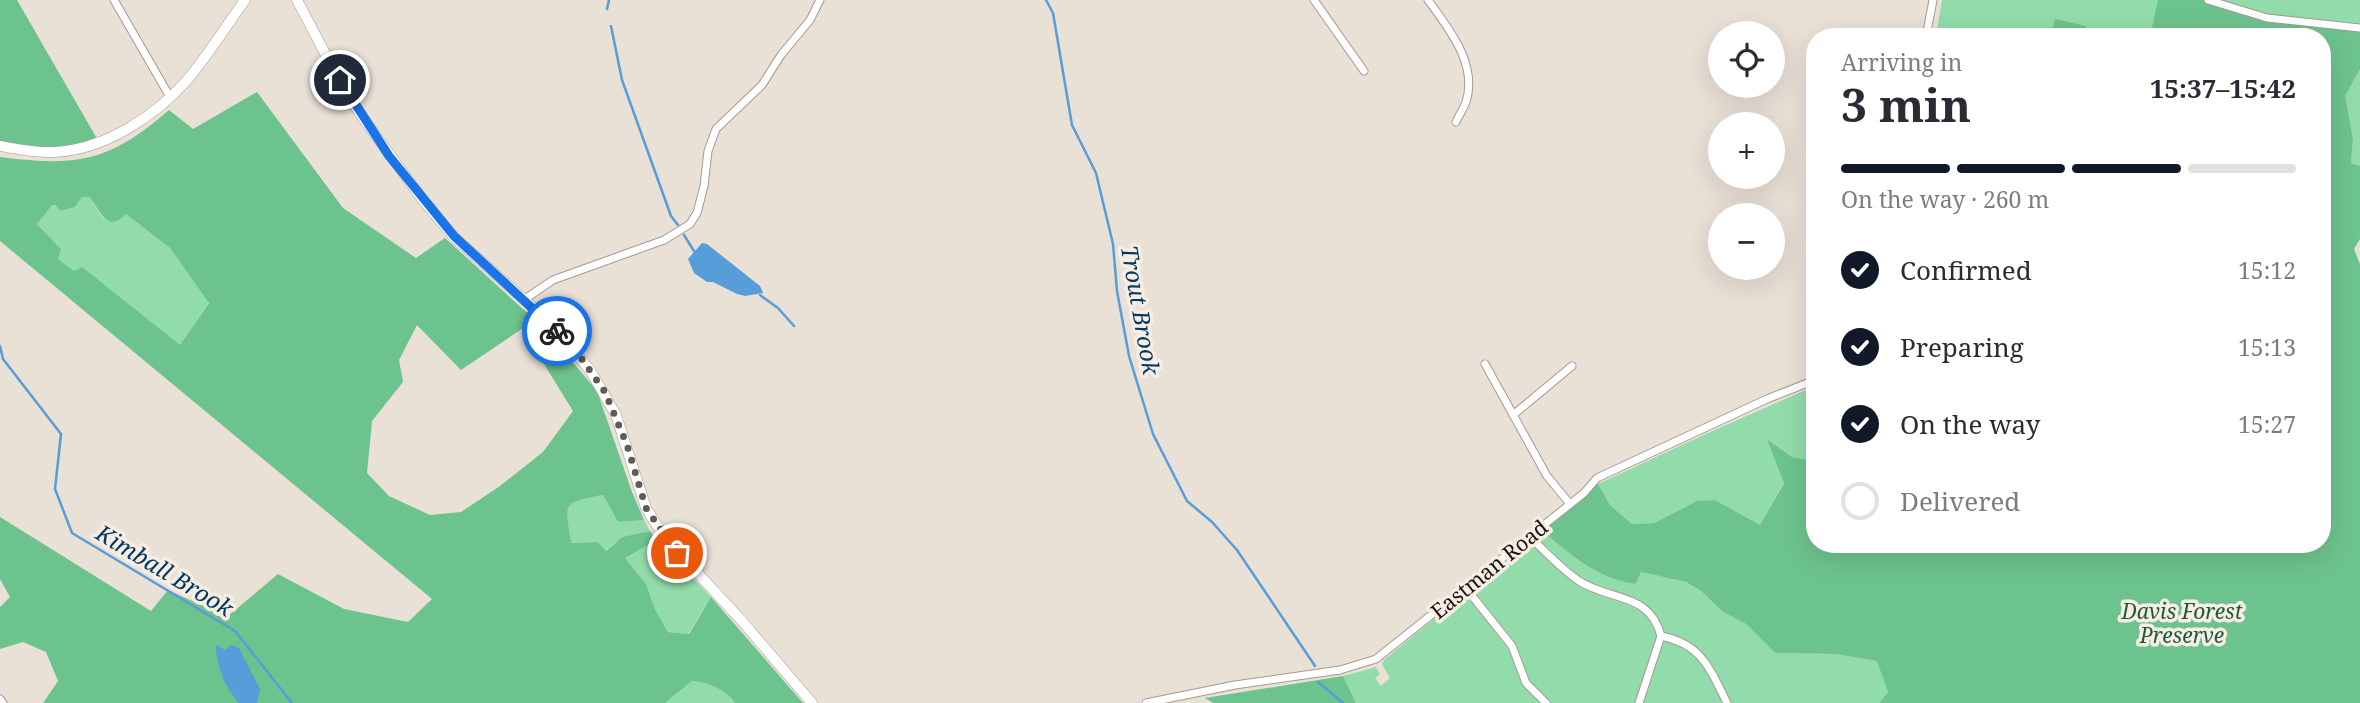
<!DOCTYPE html>
<meta charset="utf-8">
<style>
:root{--surface:#fff;--page:#f2f2f3;--text:#2b2b33;--muted:#7c7c81;--line:#e1e1e2;--accent:#111827}
body{margin:0;font-family:"Noto Serif",serif;background:var(--page);color:var(--text);height:100vh;display:flex;flex-direction:column;font-size:26px;white-space:nowrap}
*{box-sizing:border-box;margin:0}
p{font-size:23px;color:var(--muted)}
.icon{flex:none;width:38px;height:38px;fill:none;stroke:currentColor;stroke-width:2;stroke-linecap:round;stroke-linejoin:round}
.map{position:relative;flex:1;overflow:hidden}
.details{position:absolute;left:1806px;top:28px;width:525px;height:525px;display:flex;flex-direction:column;background:var(--surface);border-radius:28px;box-shadow:0 7px 28px #0002}
.details>*{flex:none}
.controls{position:absolute;left:1708px;top:21px;display:grid;gap:14px}
.controls a{display:grid;place-items:center;width:77px;height:77px;border-radius:50%;background:var(--surface);box-shadow:0 7px 28px #0002;font-size:35px}
.pin{position:absolute;display:grid;place-items:center;width:60px;height:60px;color:#fff;margin:-30px;border:4px solid #fff;border-radius:50%;box-shadow:0 2px 7px #0007}
.courier{position:absolute;display:grid;place-items:center;width:70px;height:70px;margin:-35px;border:5px solid #1a73e8;border-radius:50%;background:#fff;color:#222;box-shadow:0 2px 9px #0007}
.headline em{font-style:normal;font-weight:700}
.headline div{display:flex;flex-direction:column-reverse}
.headline{display:flex;align-items:center;justify-content:space-between;height:119px;padding:0 35px}
h1{font-size:46px;font-weight:700;line-height:52px}
.bar{display:grid;grid-template-columns:repeat(4,1fr);gap:10px 7px;align-content:center;height:84px;padding:0 35px}
.bar i{height:9px;border-radius:5px;background:var(--line)}
.bar .current{background:var(--accent)}
.bar p{grid-column:span 4}
ol{padding:0 35px;list-style:none}
li{display:flex;align-items:center;gap:21px;height:77px}
li p{margin-inline-start:auto}
li .icon{padding:7px;border-radius:50%;background:var(--accent);color:#fff;stroke-width:4}
li:last-child{color:var(--muted)}
li i{width:38px;height:38px;border:4px solid var(--line);border-radius:50%}
.map>svg:first-child{display:block}
.green{fill:#92dcab}
.forest{fill:#6dc38d;fill-rule:evenodd}
.water{fill:#569dda}
.lines{fill:none;stroke-linecap:round;stroke-linejoin:round}
.stream{stroke:#569dda;stroke-width:2.5}
.street-casing{stroke:#a39a91;stroke-width:9}
.secondary-casing{stroke:#a39a91;stroke-width:11}
.street{stroke:#fff;stroke-width:7}
.secondary{stroke:#fff;stroke-width:10}
.done{stroke:#605b56;stroke-width:7;stroke-dasharray:0 12.6}
.route{stroke:#1a73e8;stroke-width:9}
.labels{text-anchor:middle;dominant-baseline:central;stroke-width:7;stroke-linejoin:round;paint-order:stroke}
.street-label{font-size:21px;fill:#171411;stroke:#f7ede3}
.park-label{font-size:21px;font-style:italic;fill:#1c5b38;stroke:#f7ede3}
.water-label{font-size:23px;font-style:italic;fill:#013a62;stroke:#f7ede3}
</style>
<div class="map">
<svg width="2360" height="703" viewBox="0 0 2360 703">
<rect width="100%" height="100%" fill="#e9e0d6"/>
<g class="green">
<path d="M1942,0H2360V28L2322,37H2083L2085,26L2055,20L2051,35L2020,30L2017,37H1936Z"/>
<path d="M2360,69V166L2351,163L2353,139L2344,96Z"/>
<path d="M82,197H89L103,218L109,221L126,214L170,248L209,302L180,346L57,259L61,249L37,224L51,205H55L61,211L75,207Z"/>
<path d="M1815,386V461L1792,457L1769,440L1784,482L1760,526L1715,500L1697,501L1654,523L1632,524L1610,505L1598,484L1708,433Z"/>
<path d="M603,495L618,522L644,520L650,531L622,537L605,551L598,542L570,543C565,502 561,503 603,495Z"/>
<path d="M1542,530C1573,556 1595,578 1636,584L1641,572L1686,582L1701,591L1723,612L1746,624L1775,653L1835,654L1878,661L1888,692L1879,703H1356L1343,676L1376,667L1380,674L1375,678L1381,686L1390,678L1382,664L1384,660Z"/>
<path d="M657,540L711,597L688,634L668,632L655,609L646,584L625,558Z"/>
<path d="M692,681C707,682 727,690 735,703H665Z"/>
</g>
<g class="forest">
<path d="M0,0H17L96,137C69,156 30,147 0,142Z"/>
<path d="M2158,0H2208L2247,13L2360,28V69L2345,96L2353,139L2351,163L2360,166V239L2354,249L2360,264V703H1879L1888,692L1877,661L1835,654L1775,653L1746,624L1723,612L1701,591L1686,582L1641,572L1636,584C1594,578 1572,555 1540,529L1598,484L1610,505L1632,524L1654,523L1697,501L1715,500L1760,525L1784,483L1767,439L1792,457L1815,461V544H2322V37H2150Z"/>
<path d="M2055,19L2086,26L2083,37H2017L2019,29L2051,35Z"/>
<path d="M257,92L343,208L416,258L445,238L535,320L461,370L417,325L399,360L403,382L372,421L367,473L389,496L430,515L461,512L500,486L543,452L573,411L536,351L555,341L597,391L632,492L644,520L618,522L603,495C561,503 565,502 571,543L598,542L606,551L622,537L650,531L657,540L625,558L646,584L655,609L668,632L689,634L711,597L803,703H735C727,690 707,682 692,681L665,703H43L58,681L46,652L23,642L0,649V607L10,597L0,579V517L151,611L168,590L227,617L278,574L344,609L408,622L432,599L0,241V157C78,167 109,162 169,110L193,129ZM82,197H89C101,210 106,234 126,214L170,248L209,303L180,345L82,267L74,271L58,259L61,249L37,224L52,205H55L61,211L75,207Z"/>
<path d="M1343,676L1356,703H1213L1205,698Z"/>
</g>
<g class="water">
<path d="M702,243L707,244L760,286L763,293L745,296L737,294L713,282H707L694,273L688,259Z"/>
<path d="M216,645L225,650L231,645L239,648L260,689L257,703H239C225,687 216,666 216,645Z"/>
</g>
<g class="lines">
<g class="stream">
<path d="M1046,0L1053,13L1072,125L1096,173L1113,244L1117,291L1129,356L1153,434L1187,501L1212,522L1237,550L1315,666"/>
<path d="M607,9L609,0"/>
<path d="M611,26L622,80L671,216L678,225"/>
<path d="M684,235L694,251"/>
<path d="M760,295L778,308L794,326"/>
<path d="M0,346L3,359L61,434L55,489L72,533L235,631L292,703"/>
<path d="M1318,682L1343,703"/>
</g>
<g class="street-casing">
<g id="street">
<path d="M114,0L170,97"/>
<path d="M1314,0L1364,71"/>
<path d="M1428,0C1449,29 1478,64 1466,102C1464,108 1459,115 1456,122"/>
<path d="M2208,0L2267,18L2360,28"/>
<path d="M1926,37L1933,0"/>
<path d="M525,299L553,280L664,240L690,224L697,213L704,186L708,151L716,129L762,85L781,55L810,20L820,0"/>
<path d="M1485,364L1547,476L1570,504"/>
<path d="M1513,415L1572,366"/>
<path d="M1530,537C1546,552 1561,569 1579,581C1610,601 1650,592 1661,636L1639,703"/>
<path d="M1465,587L1512,646L1526,683L1546,703"/>
<path d="M1661,636C1702,644 1710,669 1727,703"/>
<path d="M0,699L3,703"/>
<path d="M1146,703L1235,685L1340,670L1376,659L1584,493L1597,478L1767,399L1815,380"/>
</g>
</g>
<g class="secondary-casing">
<g id="secondary">
<path d="M297,0L339,80L363,118L423,200L454,237L547,320L590,370L616,415L646,508L665,538L742,621L812,703"/>
<path d="M0,146C18,149 36,153 54,152C104,150 156,116 188,79C209,54 226,26 245,0"/>
</g>
</g>
<use href="#street" class="street"/>
<use href="#secondary" class="secondary"/>
</g>
<g class="lines">
<path class="done" d="M557,331L579,355L605,392L627,445L646,508L677,553"/>
<path class="route" d="M340,80L389,156L454,236L557,331"/>
</g>
<g class="labels">
<g class="street-label">
<text transform="translate(1489 569) rotate(-39)">Eastman Road</text>
</g>
<g class="park-label">
<text x="2182" y="611">Davis Forest<tspan x="2182" dy="24">Preserve</tspan></text>
</g>
<g class="water-label">
<text transform="translate(1141 310) rotate(80)">Trout Brook</text>
<text transform="translate(165 570) rotate(31)">Kimball Brook</text>
</g>
</g>
</svg>
<div class="controls">
<a><svg class="icon" aria-label="locate" viewBox="0 0 24 24"><circle cx="12" cy="12" r="6"/><path d="M12 2v4M12 18v4M2 12h4M18 12h4"/></svg></a>
<a>+</a>
<a>−</a>
</div>
<div class="pin" style="left:677px;top:553px;background:#ea580c"><svg class="icon" aria-label="bag" viewBox="0 0 24 24"><path d="M5 8h14l-1 12H6zM9 8a3 3 0 0 1 6 0"/></svg></div>
<div class="pin" style="left:340px;top:80px;background:#1f2937"><svg class="icon" aria-label="home" viewBox="0 0 24 24"><path d="M3 11l9-7 9 7M6 9v11h12V9"/></svg></div>
<div class="courier" style="left:557px;top:331px"><svg class="icon" aria-label="bike" viewBox="0 0 24 24"><circle cx="6" cy="16" r="4"/><circle cx="18" cy="16" r="4"/><path d="M6 16l4-8h5l3 8M10 8l3 8H6M13 5h3"/></svg></div>
<section class="details">
<div class="headline"><div><h1>3 min</h1><p>Arriving in</p></div><em>15:37–15:42</em></div>
<div class="bar"><i class="current"></i><i class="current"></i><i class="current"></i><i></i><p>On the way · 260 m</p></div>
<ol>
<li><svg class="icon" aria-label="check" viewBox="0 0 24 24"><path d="M5 12l5 5 9-10"/></svg>Confirmed<p>15:12</p></li>
<li><svg class="icon" aria-label="check" viewBox="0 0 24 24"><path d="M5 12l5 5 9-10"/></svg>Preparing<p>15:13</p></li>
<li><svg class="icon" aria-label="check" viewBox="0 0 24 24"><path d="M5 12l5 5 9-10"/></svg>On the way<p>15:27</p></li>
<li><i></i>Delivered</li>
</ol>
</section>
</div>
